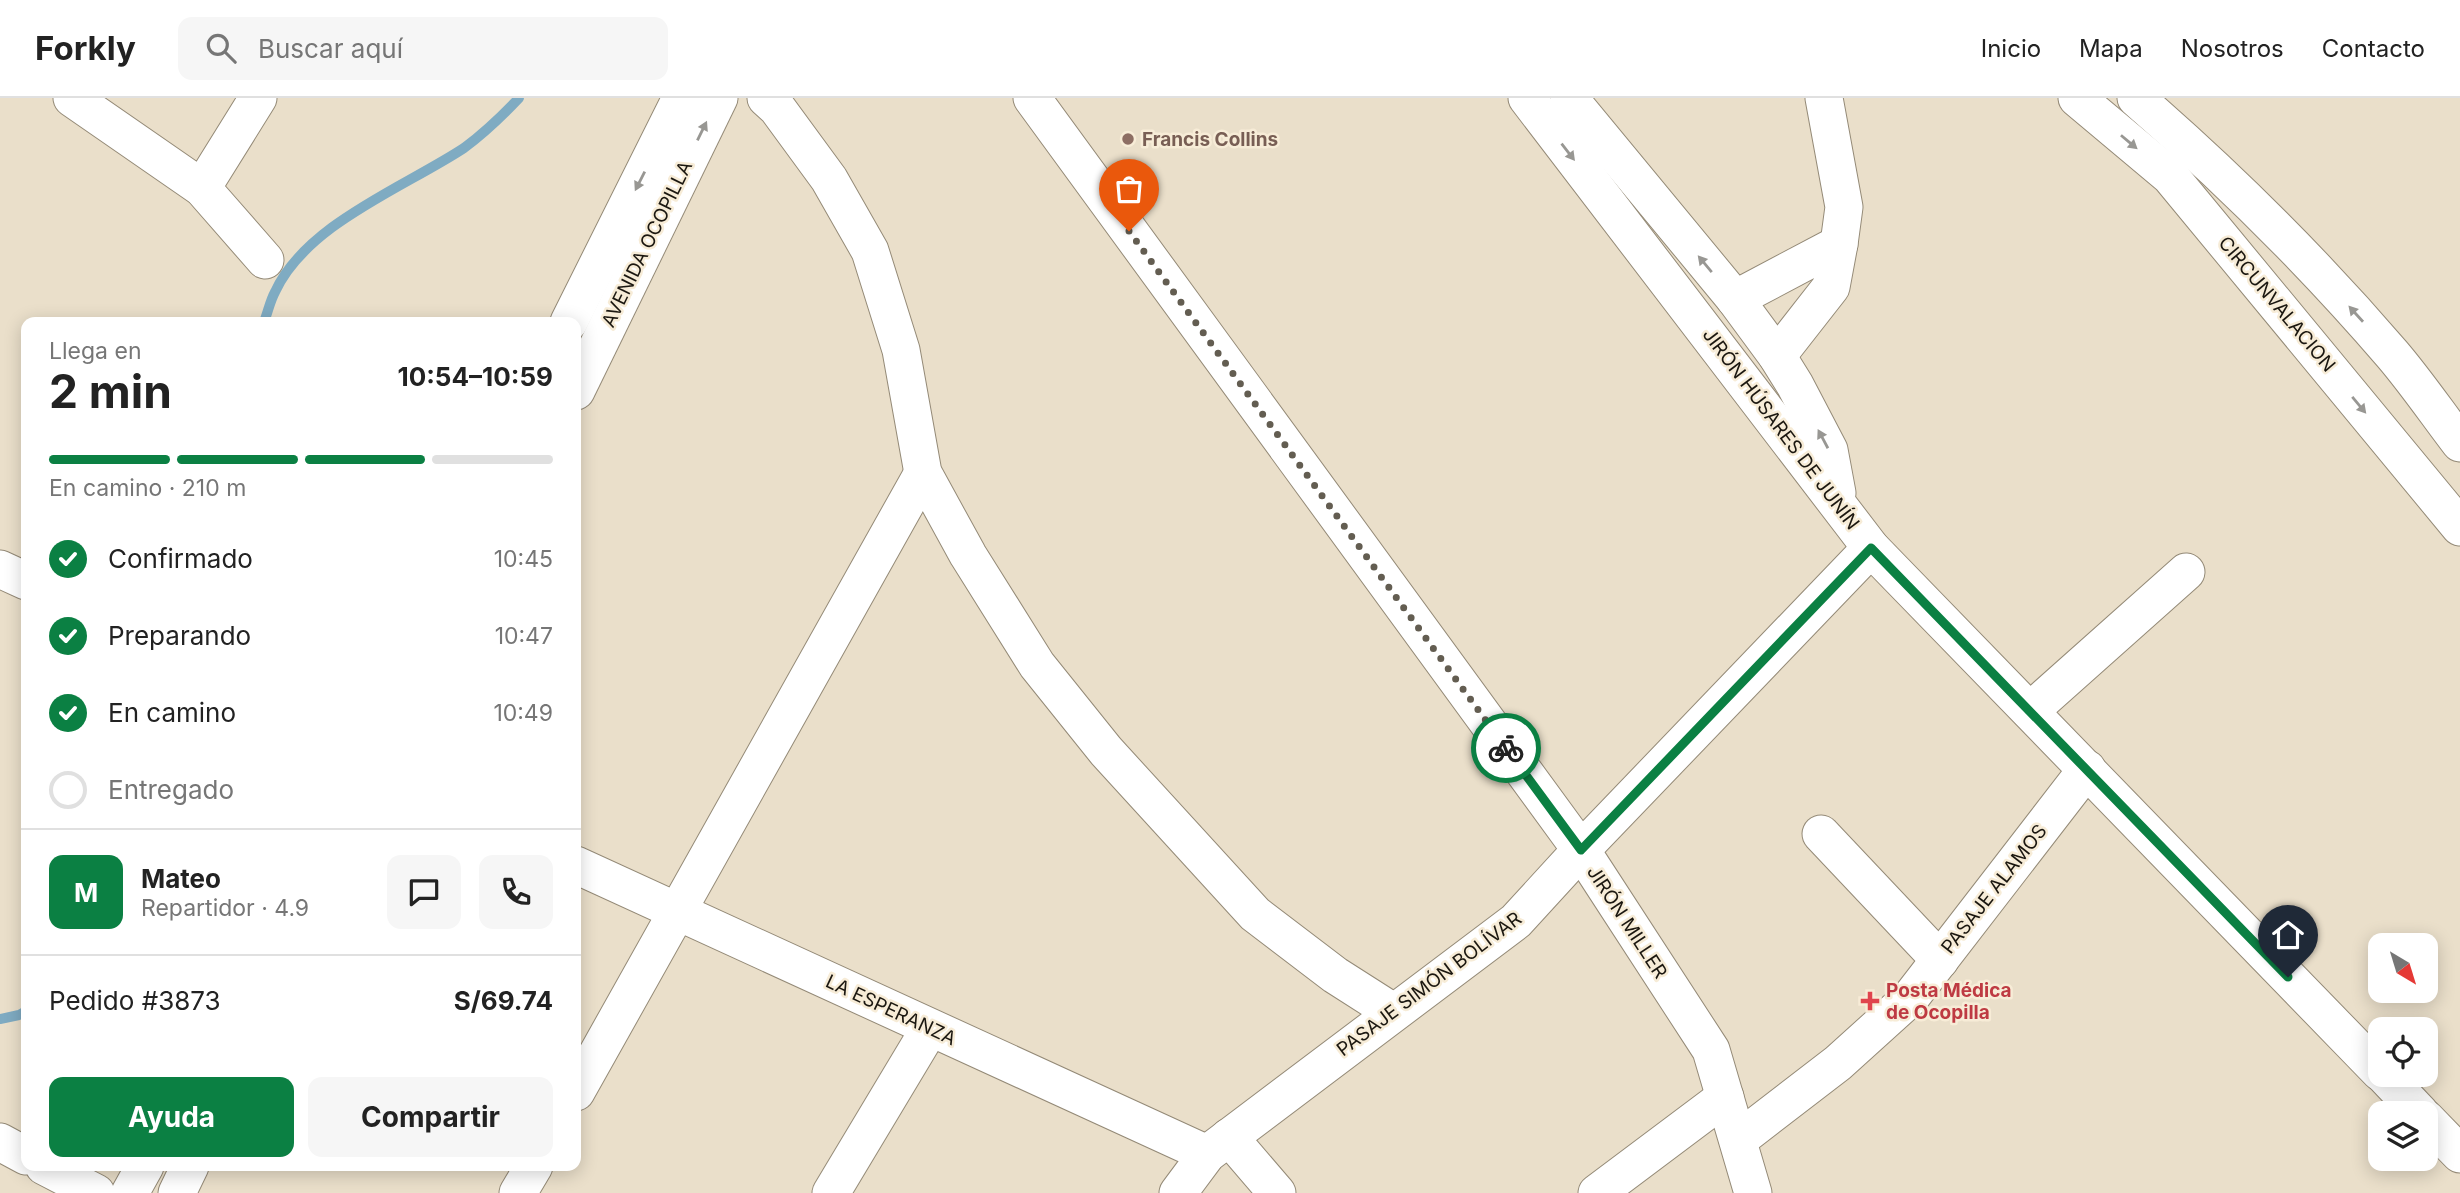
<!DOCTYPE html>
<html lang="es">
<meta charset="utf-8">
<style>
:root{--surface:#fff;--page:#f6f6f6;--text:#222;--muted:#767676;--line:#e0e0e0;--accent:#0b8043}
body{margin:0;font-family:Inter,sans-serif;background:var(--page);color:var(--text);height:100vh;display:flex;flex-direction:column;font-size:26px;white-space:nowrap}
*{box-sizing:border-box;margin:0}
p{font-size:23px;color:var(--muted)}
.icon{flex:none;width:38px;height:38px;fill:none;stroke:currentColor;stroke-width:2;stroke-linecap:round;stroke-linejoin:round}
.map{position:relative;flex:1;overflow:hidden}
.drawer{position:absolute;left:21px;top:219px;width:560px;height:854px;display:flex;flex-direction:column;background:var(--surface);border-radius:14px;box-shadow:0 4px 18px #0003}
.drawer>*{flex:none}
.needle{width:46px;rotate:142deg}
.buttons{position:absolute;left:2368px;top:835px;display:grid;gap:14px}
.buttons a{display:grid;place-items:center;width:70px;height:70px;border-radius:14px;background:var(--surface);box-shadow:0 4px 18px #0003;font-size:35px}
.pin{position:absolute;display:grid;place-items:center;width:60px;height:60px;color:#fff;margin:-72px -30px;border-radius:50% 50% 50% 0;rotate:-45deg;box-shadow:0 0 7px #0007}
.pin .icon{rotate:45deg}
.courier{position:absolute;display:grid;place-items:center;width:70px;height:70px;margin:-35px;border:5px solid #0b8043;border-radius:50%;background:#fff;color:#222;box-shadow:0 2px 9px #0007}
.summary em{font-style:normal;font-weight:700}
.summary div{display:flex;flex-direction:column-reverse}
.summary{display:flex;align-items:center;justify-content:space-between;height:119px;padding:0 28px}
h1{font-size:46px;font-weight:700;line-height:52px}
.bar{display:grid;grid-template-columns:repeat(4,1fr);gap:10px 7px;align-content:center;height:84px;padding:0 28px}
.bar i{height:9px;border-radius:5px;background:var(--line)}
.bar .on{background:var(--accent)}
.bar p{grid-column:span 4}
.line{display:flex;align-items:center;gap:18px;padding:0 28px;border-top:2px solid var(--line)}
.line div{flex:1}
.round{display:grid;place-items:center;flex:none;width:74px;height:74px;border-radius:14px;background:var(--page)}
ol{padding:0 28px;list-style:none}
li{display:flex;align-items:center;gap:21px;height:77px}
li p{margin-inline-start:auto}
li .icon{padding:7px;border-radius:50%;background:var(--accent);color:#fff;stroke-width:4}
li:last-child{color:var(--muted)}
li i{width:38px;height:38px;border:4px solid var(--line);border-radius:50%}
.action{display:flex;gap:14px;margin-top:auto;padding:14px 28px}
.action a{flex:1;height:80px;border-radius:14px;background:var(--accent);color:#fff;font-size:28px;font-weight:700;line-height:80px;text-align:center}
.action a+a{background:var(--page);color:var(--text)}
header{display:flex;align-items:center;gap:42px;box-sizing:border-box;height:98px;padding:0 35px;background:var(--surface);border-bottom:2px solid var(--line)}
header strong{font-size:33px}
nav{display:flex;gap:38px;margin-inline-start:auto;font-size:24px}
.search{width:490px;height:63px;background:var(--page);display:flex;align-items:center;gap:18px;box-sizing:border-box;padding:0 24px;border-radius:14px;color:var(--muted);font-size:26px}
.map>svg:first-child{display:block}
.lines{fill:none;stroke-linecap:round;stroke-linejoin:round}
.stream{stroke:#7fabc2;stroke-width:10}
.minor-casing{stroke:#948a77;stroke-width:39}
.minor{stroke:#fff;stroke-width:37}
.oneway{fill:#989793}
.done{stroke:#635d51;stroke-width:7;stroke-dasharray:0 12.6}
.route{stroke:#0b8043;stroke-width:9}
.education-dot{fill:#8d6e63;stroke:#f7ecd7;stroke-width:2.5}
.health-dot{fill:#e0444e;stroke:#f7ecd7;stroke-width:2.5}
.labels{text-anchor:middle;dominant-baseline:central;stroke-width:5;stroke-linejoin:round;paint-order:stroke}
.education-label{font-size:19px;font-weight:bold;fill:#785e54;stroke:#f7ecd7;text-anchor:start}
.street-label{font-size:19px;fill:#1b1710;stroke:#f7ecd7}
.health-label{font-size:19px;font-weight:bold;fill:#be3a42;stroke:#f7ecd7;text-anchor:start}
</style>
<header>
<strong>Forkly</strong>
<div class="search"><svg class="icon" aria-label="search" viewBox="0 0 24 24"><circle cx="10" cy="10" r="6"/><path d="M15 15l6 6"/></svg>Buscar aquí</div>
<nav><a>Inicio</a><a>Mapa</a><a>Nosotros</a><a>Contacto</a></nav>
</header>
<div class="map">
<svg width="2460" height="1095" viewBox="0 0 2460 1095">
<rect width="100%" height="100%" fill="#eadfca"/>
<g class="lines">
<g class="stream">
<path d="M264,224C268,214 270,203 275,194C306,126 405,89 464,50C484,35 502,18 519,0"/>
<path d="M0,921L19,917L26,913"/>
</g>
<g class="minor-casing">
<g id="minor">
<path d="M72,0L202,90L265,162"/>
<path d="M766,0L777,10L829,81L870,153L901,252L923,375L968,457L1037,567L1106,653L1255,816L1335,877L1393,914"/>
<path d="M1032,0L1581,752L1711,952L1753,1095"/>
<path d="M1527,0L1871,450L2380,974"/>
<path d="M1569,0L1735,201L1777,258L1795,287L1829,352L1837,395"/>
<path d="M2077,0L2170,78L2460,429"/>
<path d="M2136,0C2227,79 2313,164 2392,256C2416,284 2437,315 2460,345"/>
<path d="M202,90L258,0"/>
<path d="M1735,201L1839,146"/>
<path d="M569,224L681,0"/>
<path d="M1777,258L1831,189L1839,146L1844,109L1824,0"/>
<path d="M576,293L719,0"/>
<path d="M0,471L26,483"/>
<path d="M2030,613L2186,474"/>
<path d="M1821,736L1940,862"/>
<path d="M576,767L1207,1056"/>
<path d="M2383,976L2420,1015"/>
<path d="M576,994L923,375"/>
<path d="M2426,1021L2460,1056"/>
<path d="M1229,1039L1277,1095"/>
<path d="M1738,1042L1838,965L1911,899L2087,671"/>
<path d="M0,1044L26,1058"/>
<path d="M44,1068L96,1095"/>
<path d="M130,1095L145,1068"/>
<path d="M177,1095L190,1068"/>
<path d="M518,1095L534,1068"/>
<path d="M831,1095L930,930"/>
<path d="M1178,1095L1207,1056L1516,823L1581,752L1871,450"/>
<path d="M1597,1095L1725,999"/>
</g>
</g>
<use href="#minor" class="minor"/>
</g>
<defs><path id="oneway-solid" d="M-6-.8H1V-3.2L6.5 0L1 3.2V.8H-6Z" transform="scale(1.75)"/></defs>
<g class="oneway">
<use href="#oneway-solid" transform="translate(702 33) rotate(-64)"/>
<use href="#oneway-solid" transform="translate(2129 44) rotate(40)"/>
<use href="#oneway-solid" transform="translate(1568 54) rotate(52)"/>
<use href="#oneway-solid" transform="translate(640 83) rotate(117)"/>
<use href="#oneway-solid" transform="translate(1705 166) rotate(-130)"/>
<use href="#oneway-solid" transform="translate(2356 216) rotate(-132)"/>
<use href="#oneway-solid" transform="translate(2359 307) rotate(50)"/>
<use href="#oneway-solid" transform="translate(1823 341) rotate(-118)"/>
</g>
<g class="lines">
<path class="done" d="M1129,133L1506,650"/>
<path class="route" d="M1506,650L1581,752L1871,450L2288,879"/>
</g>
<circle class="education-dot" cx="1128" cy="41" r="7"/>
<path class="health-dot" d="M1866.5 892.5h7v7h7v7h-7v7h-7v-7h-7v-7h7z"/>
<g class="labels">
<g class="education-label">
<text x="1142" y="41">Francis Collins</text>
</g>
<g class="street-label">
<text transform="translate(647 146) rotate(-64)">AVENIDA OCOPILLA</text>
<text transform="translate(2277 206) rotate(50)">CIRCUNVALACION</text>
<text transform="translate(1781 331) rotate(53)">JIRÓN HÚSARES DE JUNÍN</text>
<text transform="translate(1994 791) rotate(-52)">PASAJE ALAMOS</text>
<text transform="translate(1627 824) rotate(57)">JIRÓN MILLER</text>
<text transform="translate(1429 886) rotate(-37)">PASAJE SIMÓN BOLÍVAR</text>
<text transform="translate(891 912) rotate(25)">LA ESPERANZA</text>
</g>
<g class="health-label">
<text x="1886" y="892">Posta Médica<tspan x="1886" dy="22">de Ocopilla</tspan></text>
</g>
</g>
</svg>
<div class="buttons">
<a><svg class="needle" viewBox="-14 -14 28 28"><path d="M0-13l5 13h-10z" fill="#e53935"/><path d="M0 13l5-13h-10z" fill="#767676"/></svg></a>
<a><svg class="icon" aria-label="locate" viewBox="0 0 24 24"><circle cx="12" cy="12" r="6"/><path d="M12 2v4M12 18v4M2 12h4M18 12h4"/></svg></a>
<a><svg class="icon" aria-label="layers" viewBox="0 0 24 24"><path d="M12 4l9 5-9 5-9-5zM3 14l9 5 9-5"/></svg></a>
</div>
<div class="pin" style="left:1129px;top:133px;background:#ea580c"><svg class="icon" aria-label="bag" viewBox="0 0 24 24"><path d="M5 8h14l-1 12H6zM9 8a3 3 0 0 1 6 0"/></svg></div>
<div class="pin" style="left:2288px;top:879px;background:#1f2937"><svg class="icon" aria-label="home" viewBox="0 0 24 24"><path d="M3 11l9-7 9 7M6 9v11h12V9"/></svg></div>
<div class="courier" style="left:1506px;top:650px"><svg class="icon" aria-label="bike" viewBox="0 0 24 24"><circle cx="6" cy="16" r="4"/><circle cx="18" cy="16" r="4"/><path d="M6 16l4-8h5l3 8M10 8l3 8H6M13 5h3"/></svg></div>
<section class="drawer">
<div class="summary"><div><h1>2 min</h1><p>Llega en</p></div><em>10:54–10:59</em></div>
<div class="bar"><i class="on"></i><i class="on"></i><i class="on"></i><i></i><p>En camino · 210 m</p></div>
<ol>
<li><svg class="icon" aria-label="check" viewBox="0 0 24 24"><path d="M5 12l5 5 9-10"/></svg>Confirmado<p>10:45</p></li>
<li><svg class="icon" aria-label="check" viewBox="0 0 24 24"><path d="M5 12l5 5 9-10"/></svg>Preparando<p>10:47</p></li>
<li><svg class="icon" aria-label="check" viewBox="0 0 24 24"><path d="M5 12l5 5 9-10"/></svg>En camino<p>10:49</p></li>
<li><i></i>Entregado</li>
</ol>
<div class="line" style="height:126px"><b class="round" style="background:var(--accent);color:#fff">M</b><div><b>Mateo</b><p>Repartidor · 4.9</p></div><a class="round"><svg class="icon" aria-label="chat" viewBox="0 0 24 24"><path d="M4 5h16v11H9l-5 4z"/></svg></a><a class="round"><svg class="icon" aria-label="phone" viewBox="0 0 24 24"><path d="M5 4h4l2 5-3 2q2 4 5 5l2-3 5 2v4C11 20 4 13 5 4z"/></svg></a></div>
<div class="line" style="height:91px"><div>Pedido #3873</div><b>S/69.74</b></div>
<div class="action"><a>Ayuda</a><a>Compartir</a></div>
</section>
</div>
